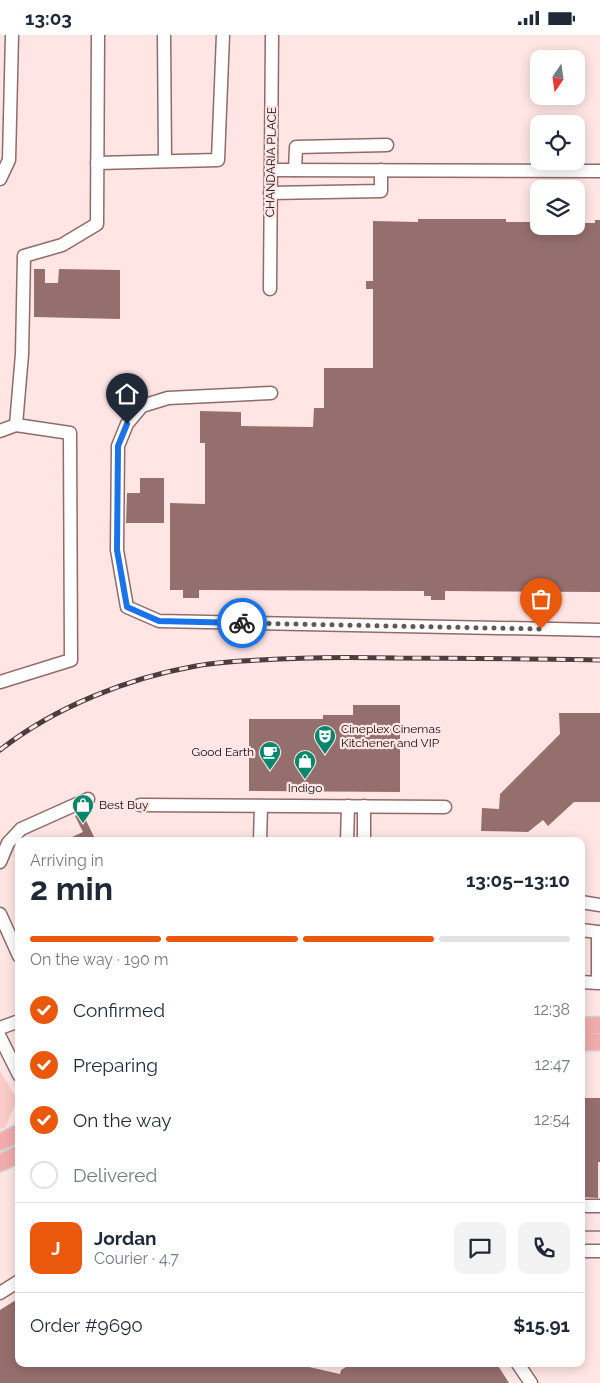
<!DOCTYPE html>
<meta charset="utf-8">
<style>
:root{--surface:#fff;--page:#f2f2f3;--text:#1f2937;--muted:#747a83;--line:#e0e1e3;--accent:#ea580c}
body{margin:0;font-family:Raleway,sans-serif;background:var(--page);color:var(--text);height:100vh;display:flex;flex-direction:column;font-size:19px;white-space:nowrap}
*{box-sizing:border-box;margin:0}
p{font-size:16px;color:var(--muted)}
.icon{flex:none;width:28px;height:28px;fill:none;stroke:currentColor;stroke-width:2;stroke-linecap:round;stroke-linejoin:round}
.map{position:relative;flex:1;overflow:hidden}
.details{position:absolute;left:15px;top:802px;width:570px;height:530px;display:flex;flex-direction:column;background:var(--surface);border-radius:10px;box-shadow:0 2px 12px #0003}
.details>*{flex:none}
.needle{width:32px;rotate:193deg}
.fabs{position:absolute;left:530px;top:15px;display:grid;gap:10px}
.fabs a{display:grid;place-items:center;width:55px;height:55px;border-radius:10px;background:var(--surface);box-shadow:0 2px 12px #0003;font-size:25px}
.pin{position:absolute;display:grid;place-items:center;width:42px;height:42px;color:#fff;margin:-51px -21px;border-radius:50% 50% 50% 0;rotate:-45deg;box-shadow:0 0 5px #0007}
.pin .icon{rotate:45deg}
.courier{position:absolute;display:grid;place-items:center;width:50px;height:50px;margin:-25px;border:4px solid #1a73e8;border-radius:50%;background:#fff;color:#222;box-shadow:0 1px 6px #0007}
.headline em{font-style:normal;font-weight:700}
.headline div{display:flex;flex-direction:column-reverse}
.headline{display:flex;align-items:center;justify-content:space-between;height:85px;padding:0 15px}
h1{font-size:32px;font-weight:700;line-height:38px}
.bar{display:grid;grid-template-columns:repeat(4,1fr);gap:8px 5px;align-content:center;height:60px;padding:0 15px}
.bar i{height:6px;border-radius:4px;background:var(--line)}
.bar .current{background:var(--accent)}
.bar p{grid-column:span 4}
.line{display:flex;align-items:center;gap:12px;padding:0 15px;border-top:1px solid var(--line)}
.line div{flex:1}
.round{display:grid;place-items:center;flex:none;width:52px;height:52px;border-radius:10px;background:var(--page)}
ol{padding:0 15px;list-style:none}
li{display:flex;align-items:center;gap:15px;height:55px}
li p{margin-inline-start:auto}
li .icon{padding:5px;border-radius:50%;background:var(--accent);color:#fff;stroke-width:4}
li:last-child{color:var(--muted)}
li i{width:28px;height:28px;border:2px solid var(--line);border-radius:50%}
.status{display:flex;justify-content:space-between;align-items:center;height:35px;padding:0 25px;background:var(--surface);direction:ltr}
.status svg{height:14px;fill:currentColor}
.map>svg:first-child{display:block}
.green{fill:#facbc9}
.building{fill:#946f6e}
.lines{fill:none;stroke-linecap:round;stroke-linejoin:round}
.minor-casing{stroke:#8f6b69;stroke-width:15}
.major-casing{stroke:#d0cece;stroke-width:19}
.minor{stroke:#fff;stroke-width:12}
.major{stroke:#f2acad;stroke-width:16}
.tram{stroke:#4c3d3c;stroke-width:1}
.rail-casing{stroke:#4c3d3c;stroke-width:5}
.rail{stroke:#ffe6e4;stroke-width:3;stroke-dasharray:9;stroke-linecap:butt}
.done{stroke:#665655;stroke-width:5;stroke-dasharray:0 9}
.route{stroke:#1a73e8;stroke-width:6}
.labels{text-anchor:middle;dominant-baseline:central;stroke-width:4.5;stroke-linejoin:round;paint-order:stroke}
.street-label{font-size:12px;fill:#140808;stroke:#ffe6e4}
.poi-label{font-size:12px;fill:#140808;stroke:#ffe6e4;text-anchor:start}
</style>
<div class="status"><b>13:03</b><svg viewBox="0 0 49 12"><path d="M0 12V9h3v3zM5 12V6h3v6zM10 12V3h3v9zM15 12V0h3v12zM26 1h20v11H26zM47 4h2v5h-2z"/></svg></div>
<div class="map">
<svg width="600" height="1348" viewBox="0 0 600 1348">
<rect width="100%" height="100%" fill="#ffe6e4"/>
<path class="green" d="M0,1036L17,1064L6,1092L0,1094Z"/>
<g class="building">
<path d="M418,184H506V187H539V191H576V188H595V185H600V557L445,556V565H431V561H424V556L199,555V563H183V555H170V468L205,469V408H200V376L241,377V391L313,392L314,373H324V333H373V254H366V246H373V186L418,187Z"/>
<path d="M34,234H45V248H58L59,234L120,235V284L34,282Z"/>
<path d="M140,443H164V488H126L127,458H140Z"/>
<path d="M353,670H400V757L249,756V684H323V680H353Z"/>
<path d="M559,678H600V767H574L548,791L543,785L528,797L481,796L482,773L499,774L500,759L560,699Z"/>
<path d="M82,777L96,806H63L83,797L75,781Z"/>
<path d="M581,1063H600V1127H598V1163L581,1162Z"/>
<path d="M19,1263V1329H296L340,1339L341,1335L351,1329L364,1332L369,1329H497L509,1348H0V1275Z"/>
</g>
<g class="lines">
<g class="minor-casing">
<g id="minor">
<path d="M164,0L165,126"/>
<path d="M97,128L218,125L223,0"/>
<path d="M271,135L600,136"/>
<path d="M295,135L296,112L387,110"/>
<path d="M0,144L9,125L12,0"/>
<path d="M270,158L381,156V135"/>
<path d="M270,254L272,0"/>
<path d="M271,358L168,363L142,371L127,389L118,411L117,515L127,572L159,586L600,595"/>
<path d="M0,396L16,390L22,319L24,221L62,210L97,189L98,0"/>
<path d="M0,647L71,625L70,398L16,390"/>
<path d="M140,770L445,772"/>
<path d="M260,806L261,771"/>
<path d="M347,806L348,771"/>
<path d="M364,806V771"/>
<path d="M0,827L8,808L21,794L88,764"/>
<path d="M581,867L600,870"/>
<path d="M0,879L19,921"/>
<path d="M581,895L598,897V948L581,947"/>
<path d="M0,993L19,986"/>
<path d="M0,1002L19,1040"/>
<path d="M581,1171H600"/>
<path d="M581,1216H600"/>
<path d="M0,1258L19,1246"/>
<path d="M518,1329L531,1348"/>
</g>
</g>
<g class="major-casing">
<g id="major">
<path d="M581,991L600,990"/>
<path d="M581,1007H600"/>
<path d="M0,1107L19,1098"/>
<path d="M0,1128L19,1119"/>
</g>
</g>
<use href="#minor" class="minor"/>
<use href="#major" class="major"/>
<path class="tram" d="M581,1196H600"/>
<g class="rail-casing">
<path id="rail" d="M0,715C55,672 128,643 196,631C217,627 239,626 260,625C305,622 351,622 396,623C464,623 532,624 600,625"/>
</g>
<use href="#rail" class="rail"/>
</g>
<g class="lines">
<path class="done" d="M242,588L541,594"/>
<path class="route" d="M127,389L118,411L117,515L127,572L159,586L242,588"/>
</g>
<defs>
<g id="theatre-pin" transform="scale(1.125)"><path d="M0 17L-7.5 6A9.5 9.5 0 1 1 7.5 6Z" fill="#04876b" stroke="#ffe6e4"/><path d="M-5-5.5Q0-4 5-5.5V0Q5 5 0 6Q-5 5-5 0ZM-3.3-2.5H-1v1.5H-3.3ZM1-2.5H3.3v1.5H1ZM-2.8 1Q0 5.5 2.8 1Z" fill="#fff"/></g>
<g id="cafe-pin" transform="scale(1.125)"><path d="M0 17L-7.5 6A9.5 9.5 0 1 1 7.5 6Z" fill="#04876b" stroke="#ffe6e4"/><path d="M-5.5-4.5H6V0H3Q3 3.5 0 3.5H-2.5Q-5.5 3.5-5.5 0ZM3-3.2v2h1.7v-2ZM-6 4.5H4V6H-6Z" fill="#fff"/></g>
<g id="shop-pin" transform="scale(1.125)"><path d="M0 17L-7.5 6A9.5 9.5 0 1 1 7.5 6Z" fill="#04876b" stroke="#ffe6e4"/><path d="M-5-2.5h2.3a2.7 3.5 0 0 1 5.4 0H5L5.5 6h-11ZM-1.5-2.5h3a1.5 2.3 0 0 0-3 0Z" fill="#fff"/></g>
</defs>
<g fill-rule="evenodd">
<use href="#theatre-pin" x="325" y="701"/>
<use href="#cafe-pin" x="270" y="717"/>
<use href="#shop-pin" x="305" y="726"/>
<use href="#shop-pin" x="83" y="770"/>
</g>
<g class="labels">
<g class="street-label">
<text transform="translate(271 127) rotate(-89)">CHANDARIA PLACE</text>
</g>
<g class="poi-label">
<text x="341" y="694">Cineplex Cinemas<tspan x="341" dy="14">Kitchener and VIP</tspan></text>
<text x="254" y="717" text-anchor="end">Good Earth</text>
<text x="305" y="753" text-anchor="middle">Indigo</text>
<text x="99" y="770">Best Buy</text>
</g>
</g>
</svg>
<div class="fabs">
<a><svg class="needle" viewBox="-14 -14 28 28"><path d="M0-13l5 13h-10z" fill="#e53935"/><path d="M0 13l5-13h-10z" fill="#747a83"/></svg></a>
<a><svg class="icon" aria-label="locate" viewBox="0 0 24 24"><circle cx="12" cy="12" r="6"/><path d="M12 2v4M12 18v4M2 12h4M18 12h4"/></svg></a>
<a><svg class="icon" aria-label="layers" viewBox="0 0 24 24"><path d="M12 4l9 5-9 5-9-5zM3 14l9 5 9-5"/></svg></a>
</div>
<div class="pin" style="left:541px;top:594px;background:#ea580c"><svg class="icon" aria-label="bag" viewBox="0 0 24 24"><path d="M5 8h14l-1 12H6zM9 8a3 3 0 0 1 6 0"/></svg></div>
<div class="pin" style="left:127px;top:389px;background:#1f2937"><svg class="icon" aria-label="home" viewBox="0 0 24 24"><path d="M3 11l9-7 9 7M6 9v11h12V9"/></svg></div>
<div class="courier" style="left:242px;top:588px"><svg class="icon" aria-label="bike" viewBox="0 0 24 24"><circle cx="6" cy="16" r="4"/><circle cx="18" cy="16" r="4"/><path d="M6 16l4-8h5l3 8M10 8l3 8H6M13 5h3"/></svg></div>
<section class="details">
<div class="headline"><div><h1>2 min</h1><p>Arriving in</p></div><em>13:05–13:10</em></div>
<div class="bar"><i class="current"></i><i class="current"></i><i class="current"></i><i></i><p>On the way · 190 m</p></div>
<ol>
<li><svg class="icon" aria-label="check" viewBox="0 0 24 24"><path d="M5 12l5 5 9-10"/></svg>Confirmed<p>12:38</p></li>
<li><svg class="icon" aria-label="check" viewBox="0 0 24 24"><path d="M5 12l5 5 9-10"/></svg>Preparing<p>12:47</p></li>
<li><svg class="icon" aria-label="check" viewBox="0 0 24 24"><path d="M5 12l5 5 9-10"/></svg>On the way<p>12:54</p></li>
<li><i></i>Delivered</li>
</ol>
<div class="line" style="height:90px"><b class="round" style="background:var(--accent);color:#fff">J</b><div><b>Jordan</b><p>Courier · 4.7</p></div><a class="round"><svg class="icon" aria-label="chat" viewBox="0 0 24 24"><path d="M4 5h16v11H9l-5 4z"/></svg></a><a class="round"><svg class="icon" aria-label="phone" viewBox="0 0 24 24"><path d="M5 4h4l2 5-3 2q2 4 5 5l2-3 5 2v4C11 20 4 13 5 4z"/></svg></a></div>
<div class="line" style="height:65px"><div>Order #9690</div><b>$15.91</b></div>
</section>
</div>
